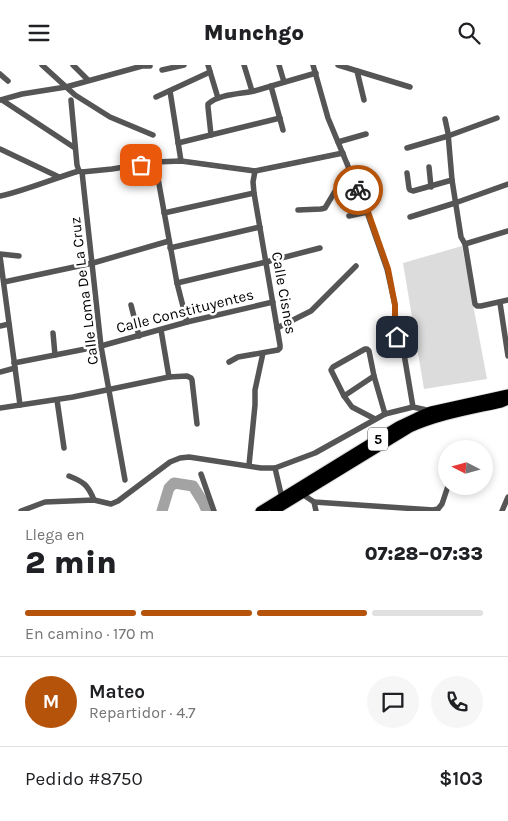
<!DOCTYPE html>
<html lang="es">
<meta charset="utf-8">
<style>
:root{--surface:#fff;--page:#f6f6f6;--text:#202124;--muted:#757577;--line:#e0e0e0;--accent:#b45309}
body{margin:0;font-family:Karla,sans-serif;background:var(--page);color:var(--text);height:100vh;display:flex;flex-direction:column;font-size:19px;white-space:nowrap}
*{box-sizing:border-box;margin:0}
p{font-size:16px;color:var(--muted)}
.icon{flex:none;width:28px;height:28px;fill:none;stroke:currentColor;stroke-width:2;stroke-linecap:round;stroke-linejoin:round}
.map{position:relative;height:446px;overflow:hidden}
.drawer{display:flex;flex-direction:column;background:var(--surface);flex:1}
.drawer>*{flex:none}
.needle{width:32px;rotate:276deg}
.fabs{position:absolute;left:438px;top:375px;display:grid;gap:10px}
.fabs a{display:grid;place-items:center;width:55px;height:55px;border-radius:50%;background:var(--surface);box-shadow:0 2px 8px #0003;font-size:25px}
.pin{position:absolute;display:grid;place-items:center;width:42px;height:42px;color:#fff;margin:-21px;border-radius:10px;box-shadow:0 2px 8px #0006}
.courier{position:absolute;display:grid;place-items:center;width:50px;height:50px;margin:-25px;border:4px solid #b45309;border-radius:50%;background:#fff;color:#222;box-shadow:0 1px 6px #0007}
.summary em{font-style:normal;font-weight:800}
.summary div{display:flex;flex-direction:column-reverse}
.summary{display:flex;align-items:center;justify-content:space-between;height:85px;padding:0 25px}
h1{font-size:32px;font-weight:800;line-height:38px}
.bar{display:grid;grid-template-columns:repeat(4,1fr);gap:8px 5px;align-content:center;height:60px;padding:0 25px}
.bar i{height:6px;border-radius:4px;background:var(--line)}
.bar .on{background:var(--accent)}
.bar p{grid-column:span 4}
.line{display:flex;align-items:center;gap:12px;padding:0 25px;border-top:1px solid var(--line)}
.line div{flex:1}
.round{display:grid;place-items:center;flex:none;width:52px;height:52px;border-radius:26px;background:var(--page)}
header{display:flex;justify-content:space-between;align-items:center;height:65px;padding:0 25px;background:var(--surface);font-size:22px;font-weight:800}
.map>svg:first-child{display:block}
.green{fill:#dcdcdc}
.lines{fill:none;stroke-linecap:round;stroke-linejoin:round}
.river{stroke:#a3a3a3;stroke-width:11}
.primary-casing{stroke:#dbdbdb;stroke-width:11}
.street{stroke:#555;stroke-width:5.5}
.primary{stroke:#000;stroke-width:9}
.done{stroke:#595959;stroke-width:5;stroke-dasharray:0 9}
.route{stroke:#b45309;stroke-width:6}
.labels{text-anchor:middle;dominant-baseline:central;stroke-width:5;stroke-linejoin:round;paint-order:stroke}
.shield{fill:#fff;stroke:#4c4c4c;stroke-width:1}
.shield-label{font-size:14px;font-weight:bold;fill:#000}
.street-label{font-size:15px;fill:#000;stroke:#fff}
</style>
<header><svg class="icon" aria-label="menu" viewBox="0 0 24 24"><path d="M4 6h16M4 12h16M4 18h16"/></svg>Munchgo<svg class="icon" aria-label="search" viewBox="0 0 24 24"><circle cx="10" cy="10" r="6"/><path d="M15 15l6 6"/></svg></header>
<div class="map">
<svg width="508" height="446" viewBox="0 0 508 446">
<rect width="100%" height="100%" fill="#fff"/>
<path class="green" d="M462,181L487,314L424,324L403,198Z"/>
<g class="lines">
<path class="river" d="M162,446L169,423L174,418L193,421L203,437L207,446"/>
<g class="primary-casing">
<g id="primary">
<path d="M260,446L398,361L417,352L431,346L508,329"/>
<path d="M274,446L410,363C439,350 470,345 501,338L508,335"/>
</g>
</g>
<g class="street">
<path d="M42,0L75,30L110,52L153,70"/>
<path d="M73,0L88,15"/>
<path d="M208,0L218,33"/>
<path d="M244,0L252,26"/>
<path d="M279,0L284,17"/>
<path d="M313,0L328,53L367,147L387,204L395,240V266L404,289L413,342L431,346"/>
<path d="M338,0L410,22"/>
<path d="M162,5L184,0"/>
<path d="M357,6L364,35"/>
<path d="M0,9L8,16"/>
<path d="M271,21L283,65"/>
<path d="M170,26L181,96"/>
<path d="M156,32L210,7"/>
<path d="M0,35L22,29L66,22L142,1H150"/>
<path d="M2,35L75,83"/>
<path d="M71,35L77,100L79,106L82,107L101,281L125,415"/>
<path d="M445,54L448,68L452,115L461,172L465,179L475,239L477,241H481L508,235"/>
<path d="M211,70L208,42V39C219,29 241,29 254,26C275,20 295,14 316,8"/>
<path d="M338,77L366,69"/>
<path d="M178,78L280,53"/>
<path d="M407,83L448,71L497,53"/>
<path d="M0,84L59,112"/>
<path d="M155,97L177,218L187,257"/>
<path d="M429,102L431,122"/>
<path d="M82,107L112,104L155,97L181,96L255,106L343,88"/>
<path d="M407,108L409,123L410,125L413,126L452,115"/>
<path d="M0,131C27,125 52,114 79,106"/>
<path d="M298,145L321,144L325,143L349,103"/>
<path d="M164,148L254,128"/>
<path d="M349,151L367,147"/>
<path d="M410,152L455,138L508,119"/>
<path d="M465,179L508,166"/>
<path d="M170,183L260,162"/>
<path d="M0,189L19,191"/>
<path d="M0,191L20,340"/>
<path d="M4,217L93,198L169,176"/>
<path d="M177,218L266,197L320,183"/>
<path d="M500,238L508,291"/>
<path d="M131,240L139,271"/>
<path d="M0,261L9,259"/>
<path d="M277,263L311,246L356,201"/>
<path d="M161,265L169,312"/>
<path d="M53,268L55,290"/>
<path d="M229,297L238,292L278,285L280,283V280L254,128L253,117L255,106"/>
<path d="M14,298L101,281L187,257L273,237"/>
<path d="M0,307L15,303"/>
<path d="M344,331L374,311"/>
<path d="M57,335L64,383"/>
<path d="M0,343L73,332L169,312L187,311L191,313L192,315L197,359"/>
<path d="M375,354L352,342L344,331L331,305L333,302L365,284H367L369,286L374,311L385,349"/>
<path d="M249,400L255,340V325L263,288"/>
<path d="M275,403L282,433"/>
<path d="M201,409L214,446"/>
<path d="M69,411C84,417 88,420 94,435"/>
<path d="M302,429L314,437L433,445L438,444L442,439L448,421"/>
<path d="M314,437L316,446"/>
<path d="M21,446L45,437L94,435L111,439L118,436L170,397L180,393L189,392L261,403H275L315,388L385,349L413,342"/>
<path d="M502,446L508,432"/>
</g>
<use href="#primary" class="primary"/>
</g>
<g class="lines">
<path class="done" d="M141,100L155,97L181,96L255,106L343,88L358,125"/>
<path class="route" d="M358,125L368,147L388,204L395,240V260L397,272"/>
</g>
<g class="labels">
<rect class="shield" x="368" y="362.5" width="20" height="23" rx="4"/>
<g class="shield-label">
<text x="378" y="374">5</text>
</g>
<g class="street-label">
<text transform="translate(84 226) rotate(-97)">Calle Loma De La Cruz</text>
<text transform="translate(284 228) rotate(80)">Calle Cisnes</text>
<text transform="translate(185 246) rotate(-14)">Calle Constituyentes</text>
</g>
</g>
</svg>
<div class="fabs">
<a><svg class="needle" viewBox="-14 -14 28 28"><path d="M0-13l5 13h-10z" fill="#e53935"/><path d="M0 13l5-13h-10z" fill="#757577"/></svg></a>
</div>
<div class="pin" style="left:141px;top:100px;background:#ea580c"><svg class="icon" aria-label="bag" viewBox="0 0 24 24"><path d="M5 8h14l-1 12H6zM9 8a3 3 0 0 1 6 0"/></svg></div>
<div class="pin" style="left:397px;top:272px;background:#1f2937"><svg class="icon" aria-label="home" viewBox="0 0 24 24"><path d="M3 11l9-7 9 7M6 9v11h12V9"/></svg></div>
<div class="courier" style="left:358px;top:125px"><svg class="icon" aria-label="bike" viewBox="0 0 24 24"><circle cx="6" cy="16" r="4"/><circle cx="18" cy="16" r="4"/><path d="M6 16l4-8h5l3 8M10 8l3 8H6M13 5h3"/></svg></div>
</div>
<section class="drawer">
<div class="summary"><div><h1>2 min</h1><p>Llega en</p></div><em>07:28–07:33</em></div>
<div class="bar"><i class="on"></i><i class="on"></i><i class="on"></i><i></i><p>En camino · 170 m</p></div>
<div class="line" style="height:90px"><b class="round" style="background:var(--accent);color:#fff">M</b><div><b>Mateo</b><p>Repartidor · 4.7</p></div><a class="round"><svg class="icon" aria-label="chat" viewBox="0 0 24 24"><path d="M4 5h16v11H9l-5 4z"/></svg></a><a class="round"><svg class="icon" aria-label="phone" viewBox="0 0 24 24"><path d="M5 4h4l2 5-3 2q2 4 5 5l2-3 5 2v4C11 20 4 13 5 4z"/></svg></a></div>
<div class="line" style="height:65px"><div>Pedido #8750</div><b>$103</b></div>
</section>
